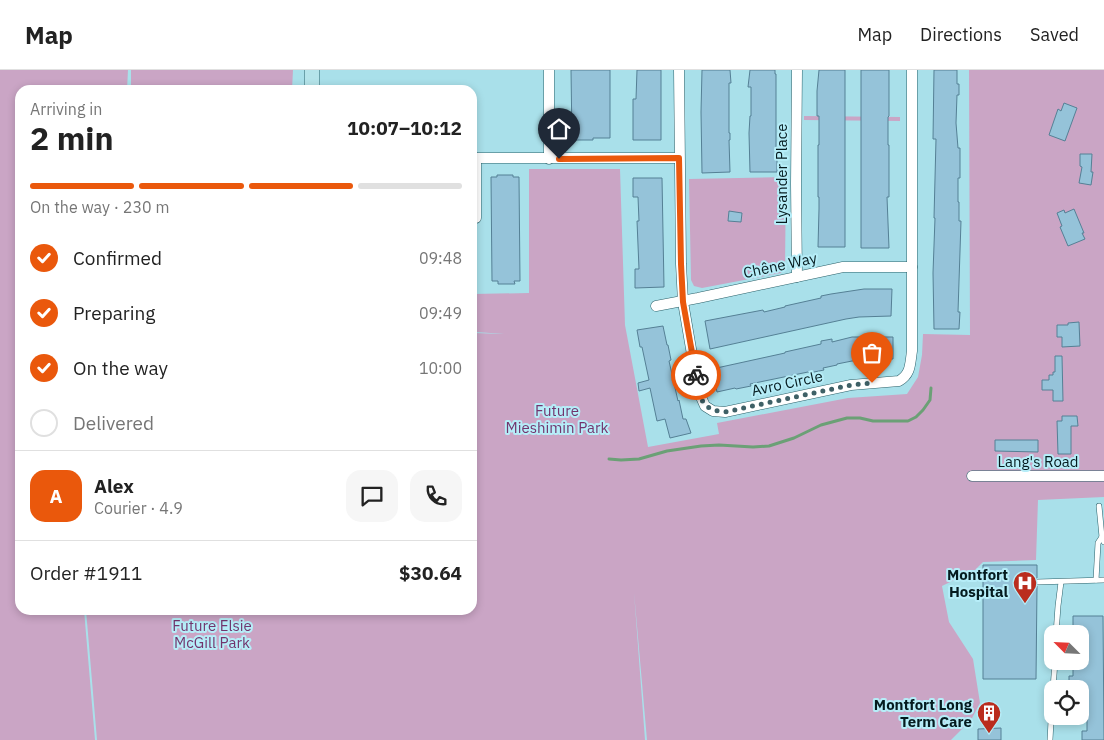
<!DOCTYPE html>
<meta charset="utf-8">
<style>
:root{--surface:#fff;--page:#f6f6f6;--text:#222;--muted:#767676;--line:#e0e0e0;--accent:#ea580c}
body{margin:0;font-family:"IBM Plex Sans",sans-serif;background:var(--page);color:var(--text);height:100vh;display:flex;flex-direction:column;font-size:19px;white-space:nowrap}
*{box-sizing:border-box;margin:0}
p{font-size:16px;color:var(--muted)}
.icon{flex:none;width:28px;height:28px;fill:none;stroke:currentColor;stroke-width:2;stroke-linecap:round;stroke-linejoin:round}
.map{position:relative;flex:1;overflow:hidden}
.drawer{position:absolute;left:15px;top:15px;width:462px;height:530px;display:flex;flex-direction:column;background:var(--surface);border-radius:15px;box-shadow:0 2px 8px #0003}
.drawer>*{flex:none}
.needle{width:32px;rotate:294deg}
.buttons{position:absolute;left:1044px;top:555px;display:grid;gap:10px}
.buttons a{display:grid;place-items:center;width:45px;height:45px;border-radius:10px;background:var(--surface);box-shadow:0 2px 8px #0003;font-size:25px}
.pin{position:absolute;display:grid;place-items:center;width:42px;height:42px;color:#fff;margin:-51px -21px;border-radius:50% 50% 50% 0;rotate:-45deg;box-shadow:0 0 5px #0007}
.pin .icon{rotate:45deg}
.courier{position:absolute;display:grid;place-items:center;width:50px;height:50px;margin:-25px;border:4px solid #ea580c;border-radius:50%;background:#fff;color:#222;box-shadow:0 1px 6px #0007}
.overview em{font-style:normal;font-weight:800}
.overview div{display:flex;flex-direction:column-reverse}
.overview{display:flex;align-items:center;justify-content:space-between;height:85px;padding:0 15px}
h1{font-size:32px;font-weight:800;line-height:38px}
.bar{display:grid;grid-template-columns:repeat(4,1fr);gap:8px 5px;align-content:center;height:60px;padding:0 15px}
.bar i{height:6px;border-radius:4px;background:var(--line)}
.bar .active{background:var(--accent)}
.bar p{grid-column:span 4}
.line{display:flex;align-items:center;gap:12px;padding:0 15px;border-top:1px solid var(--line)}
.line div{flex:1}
.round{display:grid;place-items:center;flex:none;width:52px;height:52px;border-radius:15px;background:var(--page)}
ol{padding:0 15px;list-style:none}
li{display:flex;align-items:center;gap:15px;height:55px}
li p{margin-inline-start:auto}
li .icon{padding:5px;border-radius:50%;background:var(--accent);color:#fff;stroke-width:4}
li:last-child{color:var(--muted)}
li i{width:28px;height:28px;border:2px solid var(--line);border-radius:50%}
header{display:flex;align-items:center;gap:30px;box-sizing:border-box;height:70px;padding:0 25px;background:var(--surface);border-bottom:1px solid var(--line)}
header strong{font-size:24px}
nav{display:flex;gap:28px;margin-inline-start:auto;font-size:18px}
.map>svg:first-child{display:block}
.green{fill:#caa5c5}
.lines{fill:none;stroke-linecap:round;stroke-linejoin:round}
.stream{stroke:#6ba076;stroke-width:3}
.building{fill:#95c3d9;stroke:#558095}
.lane-casing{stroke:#2a6069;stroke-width:6}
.street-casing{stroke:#2a6069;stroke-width:11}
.secondary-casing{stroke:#2a6069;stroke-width:15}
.lane{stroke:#fff;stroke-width:5}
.street{stroke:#fff;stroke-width:10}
.secondary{stroke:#b5e4ea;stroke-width:14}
.done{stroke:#3e6066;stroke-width:5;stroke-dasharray:0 9}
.route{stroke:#ea580c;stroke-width:6}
.labels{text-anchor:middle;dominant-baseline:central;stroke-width:4;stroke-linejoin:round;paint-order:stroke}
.street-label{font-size:15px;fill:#051b1f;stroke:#b6edf8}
.park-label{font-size:15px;fill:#72356d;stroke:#b6edf8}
.poi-label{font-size:15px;font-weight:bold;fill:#051b1f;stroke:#b6edf8;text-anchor:end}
</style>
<header>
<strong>Map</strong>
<nav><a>Map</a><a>Directions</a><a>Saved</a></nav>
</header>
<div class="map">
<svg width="1104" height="670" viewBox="0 0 1104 670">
<rect width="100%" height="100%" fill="#a9e0ea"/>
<g class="green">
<path d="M0,0H128L127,20H20V540H84L95,670H0Z"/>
<path d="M131,0H293L292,20H131Z"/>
<path d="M969,0H1104V427L1038,430L1036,490L983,492L975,500L942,516L949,552L973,589L980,633L971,650L951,670H647L634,522L645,670H97L86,540H472L473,263L504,264L476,262L473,263V224L529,223V99H620L625,255L648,377L719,364L717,353L848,328L907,324L918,307L922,285L923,264L970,265Z"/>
<path d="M804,46L900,47V51L804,50Z"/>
<path d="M786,107L785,198L781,203L702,218L694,216L691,210L689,109Z"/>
</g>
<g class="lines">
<path class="stream" d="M609,389L621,390L639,389L667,381L701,376L719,375L753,377L769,376L794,368L821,355L847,348H860L873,351H908L916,347L923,340L930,330L931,318"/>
</g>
<g class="building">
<path d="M571,0H610V68H593V70H572Z"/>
<path d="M637,0H661V70H633V29H636Z"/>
<path d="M702,0H730L731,13H729V63H730V70H729L730,102L702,103L701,42Z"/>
<path d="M750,0H775V4H776V90H777V102H750L749,63L750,46H751V17H748Z"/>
<path d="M819,0H845V177H818L819,139V127H818V75H819V46H817V21Z"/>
<path d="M861,0H889V46L888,47V75H889V127H887L889,178H861Z"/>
<path d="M934,0H957V14H959V25H957L956,53L958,78H960V108H958V132H959V151H961L958,242H960L959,259H934L933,203L935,148H934L936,69H933Z"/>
<path d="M1064,33L1077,38L1065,71L1049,65L1058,39L1061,41Z"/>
<path d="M1080,84H1092L1091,102H1093L1091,115L1079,113L1082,97L1080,96Z"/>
<path d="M497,105H513V107H519L520,211H514L515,214H498V211H492L491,107H497Z"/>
<path d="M633,108H662L664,217L635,218V199H639L637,151H639L638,127H633Z"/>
<path d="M1074,139L1084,163H1082L1085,169L1068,176L1060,157L1062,156L1057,143L1064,140L1065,143Z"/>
<path d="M729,141L742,143L741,152L728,151Z"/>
<path d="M864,219H892L891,246L859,247L846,249L710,279L705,251L763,240L764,242L785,237V236L821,228V226L831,224Z"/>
<path d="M1079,252L1080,276L1062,277V267H1057V255H1068V253Z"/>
<path d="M663,256L667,275H668L671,290L669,291L678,331L679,330L683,349H686L691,363L670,368L665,349L657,351L650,318L639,321L638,313L649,310L642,277H640L637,260Z"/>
<path d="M852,267H893V289L852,291L837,294V295L823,298L824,300L809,303L808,302L750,314L751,316L736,319L735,318L717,322L712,299L785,283V282L821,274V271L832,269V272Z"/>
<path d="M1055,286H1062L1063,331H1053V320H1042V310H1049V305H1053V302H1055Z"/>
<path d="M1062,346H1077L1078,356H1071V384H1058L1057,351H1062Z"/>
<path d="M995,370H1038V382L995,381Z"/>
<path d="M983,495H1037V508L1034,509L1033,512L1034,515L1037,516L1036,609H983Z"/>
<path d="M1073,546H1103L1104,670H1082V661H1087V626H1080V619H1069V606H1073V591H1080V564H1073Z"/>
<path d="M1001,658V670H978V659Z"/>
</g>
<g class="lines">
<g class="lane-casing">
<g id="lane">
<path d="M1099,436L1102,467L1104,472"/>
<path d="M1096,510L1098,473L1102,467"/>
<path d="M1037,512L1104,510"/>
<path d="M1056,564L1058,536L1061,512"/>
<path d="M1053,619L1055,591"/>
<path d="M1050,670L1052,632"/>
</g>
</g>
<g class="street-casing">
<g id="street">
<path d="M679,0L681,194L683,232L695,302L701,327L705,336L713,341L725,342L851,315L899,311C911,304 910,294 912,281V0"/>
<path d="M797,0L796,114L797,207"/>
<path d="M472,88H679"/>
<path d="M549,89V0"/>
<path d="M472,148H476V88"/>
<path d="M656,236L698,228L843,197H912"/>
<path d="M972,406H1104"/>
</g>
</g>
<g class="secondary-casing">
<path id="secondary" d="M312,20V0"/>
</g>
<use href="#lane" class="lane"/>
<use href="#street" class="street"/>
<use href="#secondary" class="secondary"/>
</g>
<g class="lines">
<path class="done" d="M696,305C701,327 698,339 725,342L851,315L872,313"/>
<path class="route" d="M559,89L679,88L681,194L683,232L696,305"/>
</g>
<defs>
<g id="hospital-pin" transform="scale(1.25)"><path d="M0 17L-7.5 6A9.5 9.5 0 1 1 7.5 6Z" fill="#ba2d1e" stroke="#b6edf8"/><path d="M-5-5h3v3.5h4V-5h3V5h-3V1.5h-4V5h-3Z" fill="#fff"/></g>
<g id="building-pin" transform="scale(1.25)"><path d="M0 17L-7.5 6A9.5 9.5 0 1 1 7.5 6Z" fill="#ba2d1e" stroke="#b6edf8"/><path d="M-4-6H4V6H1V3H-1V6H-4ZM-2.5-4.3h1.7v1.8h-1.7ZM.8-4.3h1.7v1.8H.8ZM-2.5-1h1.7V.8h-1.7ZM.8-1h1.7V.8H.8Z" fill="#fff"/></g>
</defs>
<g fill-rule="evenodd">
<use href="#hospital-pin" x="1025" y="513"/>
<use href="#building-pin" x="989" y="643"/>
</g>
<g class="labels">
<g class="street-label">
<text transform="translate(781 104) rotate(-90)">Lysander Place</text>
<text transform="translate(780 195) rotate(-12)">Chêne Way</text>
<text transform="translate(787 313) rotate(-12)">Avro Circle</text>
<text x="1038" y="391">Lang's Road</text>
</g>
<g class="park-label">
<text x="557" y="340">Future<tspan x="557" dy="17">Mieshimin Park</tspan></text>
<text x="212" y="555">Future Elsie<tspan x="212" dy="17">McGill Park</tspan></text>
</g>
<g class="poi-label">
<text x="1008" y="504">Montfort<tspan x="1008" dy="17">Hospital</tspan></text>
<text x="972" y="634">Montfort Long<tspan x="972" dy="17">Term Care</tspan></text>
</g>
</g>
</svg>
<div class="buttons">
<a><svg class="needle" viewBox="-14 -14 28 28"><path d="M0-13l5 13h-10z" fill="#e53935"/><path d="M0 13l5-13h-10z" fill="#767676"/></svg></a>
<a><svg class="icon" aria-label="locate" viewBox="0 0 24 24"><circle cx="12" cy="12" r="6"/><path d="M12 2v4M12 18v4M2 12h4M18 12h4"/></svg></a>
</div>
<div class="pin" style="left:872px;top:313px;background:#ea580c"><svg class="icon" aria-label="bag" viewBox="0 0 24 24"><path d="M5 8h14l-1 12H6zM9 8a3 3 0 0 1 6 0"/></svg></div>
<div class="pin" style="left:559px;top:89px;background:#1f2937"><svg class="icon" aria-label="home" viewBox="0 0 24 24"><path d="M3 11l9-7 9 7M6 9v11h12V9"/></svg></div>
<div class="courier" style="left:696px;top:305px"><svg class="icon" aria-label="bike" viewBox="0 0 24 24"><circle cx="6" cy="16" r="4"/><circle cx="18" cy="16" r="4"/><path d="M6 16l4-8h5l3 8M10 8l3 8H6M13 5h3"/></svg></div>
<section class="drawer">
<div class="overview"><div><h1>2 min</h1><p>Arriving in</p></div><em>10:07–10:12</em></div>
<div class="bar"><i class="active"></i><i class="active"></i><i class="active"></i><i></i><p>On the way · 230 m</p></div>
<ol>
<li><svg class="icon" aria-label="check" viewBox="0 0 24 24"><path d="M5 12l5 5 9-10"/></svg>Confirmed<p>09:48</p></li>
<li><svg class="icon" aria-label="check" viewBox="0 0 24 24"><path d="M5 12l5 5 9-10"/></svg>Preparing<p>09:49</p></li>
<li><svg class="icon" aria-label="check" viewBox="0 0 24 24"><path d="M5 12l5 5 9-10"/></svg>On the way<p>10:00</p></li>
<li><i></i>Delivered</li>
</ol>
<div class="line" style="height:90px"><b class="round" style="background:var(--accent);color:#fff">A</b><div><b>Alex</b><p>Courier · 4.9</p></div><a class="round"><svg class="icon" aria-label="chat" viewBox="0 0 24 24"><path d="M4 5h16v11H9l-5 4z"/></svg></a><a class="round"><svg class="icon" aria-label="phone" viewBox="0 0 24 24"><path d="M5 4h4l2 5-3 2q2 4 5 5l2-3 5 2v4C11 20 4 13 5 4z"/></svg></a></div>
<div class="line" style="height:65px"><div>Order #1911</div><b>$30.64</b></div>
</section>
</div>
